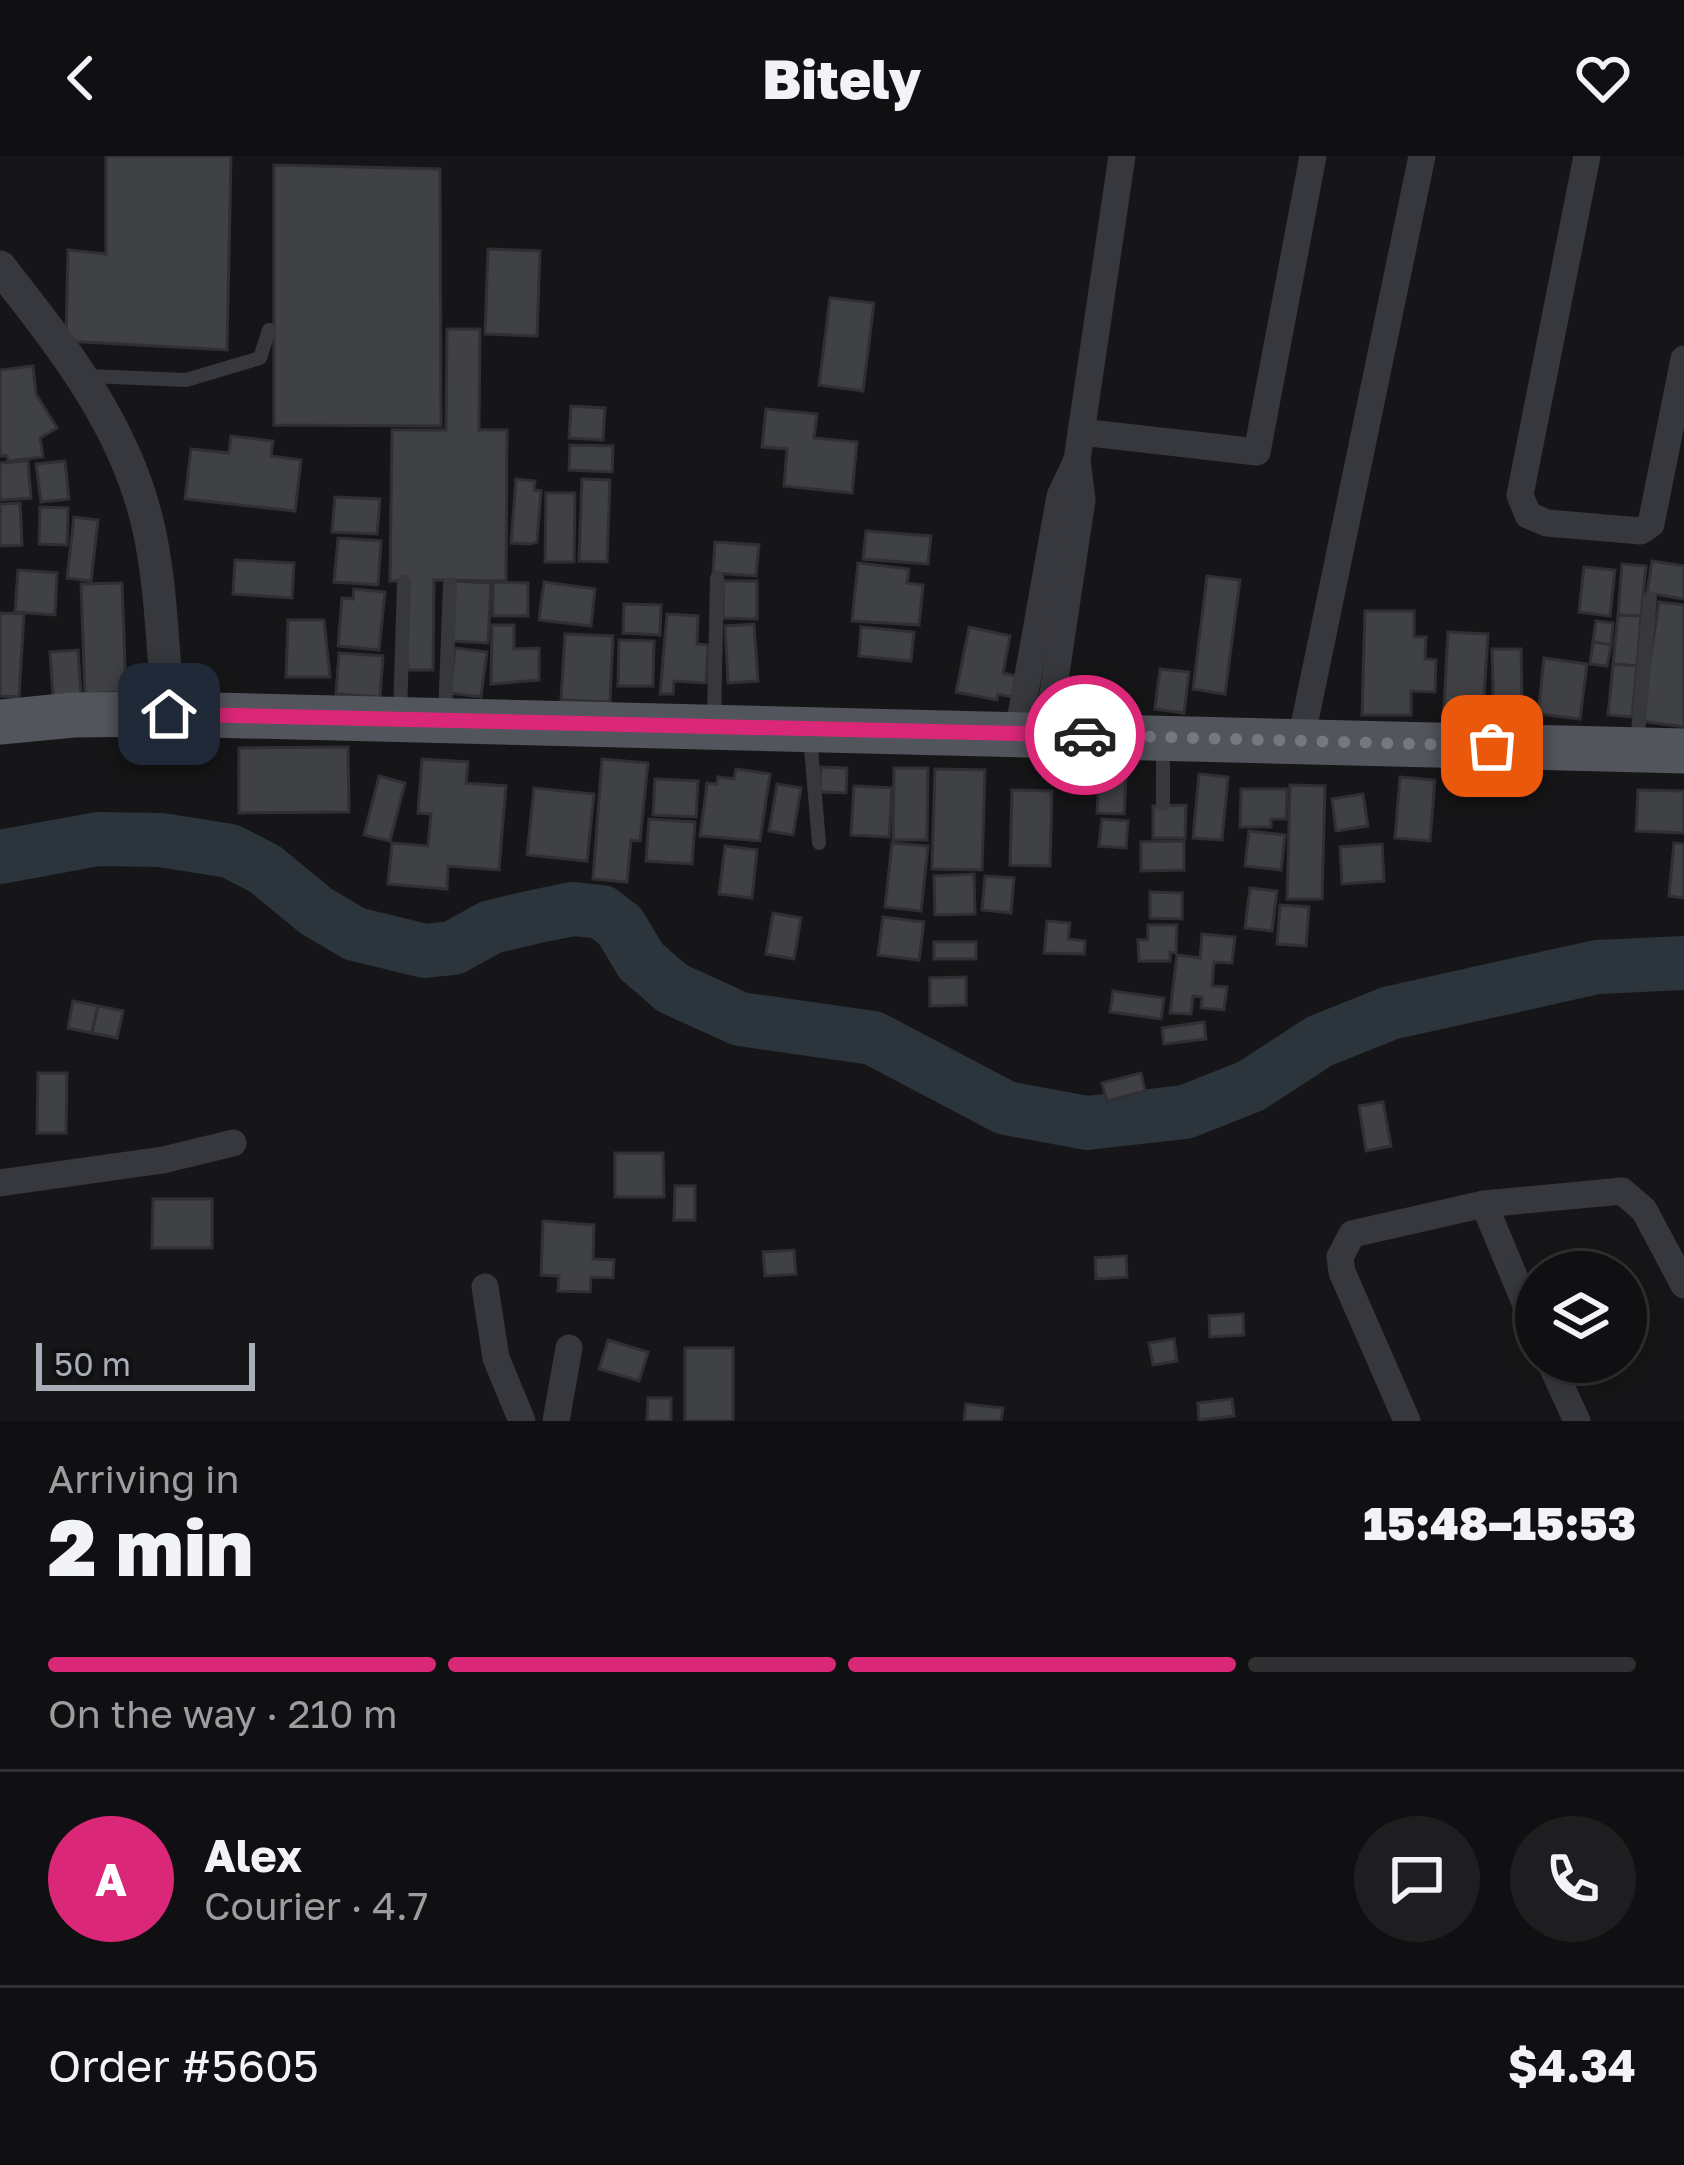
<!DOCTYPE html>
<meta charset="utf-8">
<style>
:root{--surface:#101012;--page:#1e1e20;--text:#f1f3f6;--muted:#9c9d9f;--line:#303032;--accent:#db2777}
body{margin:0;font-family:"Golos Text",sans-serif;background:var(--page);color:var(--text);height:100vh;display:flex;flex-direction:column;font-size:45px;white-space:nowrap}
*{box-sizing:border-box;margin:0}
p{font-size:39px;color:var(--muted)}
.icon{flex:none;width:66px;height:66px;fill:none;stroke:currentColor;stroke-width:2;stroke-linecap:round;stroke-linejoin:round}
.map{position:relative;height:1265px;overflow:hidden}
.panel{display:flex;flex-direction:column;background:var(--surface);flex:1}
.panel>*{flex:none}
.buttons{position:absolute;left:1515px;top:1095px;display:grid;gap:24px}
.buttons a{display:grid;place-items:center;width:132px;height:132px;border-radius:50%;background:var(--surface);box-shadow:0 6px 30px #0003,0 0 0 3px var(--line);font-size:60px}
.scale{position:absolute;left:36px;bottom:30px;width:219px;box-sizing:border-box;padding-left:12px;border:6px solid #a8adb8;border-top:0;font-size:33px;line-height:42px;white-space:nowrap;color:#a8adb8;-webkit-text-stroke:9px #111113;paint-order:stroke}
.pin{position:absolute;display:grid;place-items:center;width:102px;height:102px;color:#fff;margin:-51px;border-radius:24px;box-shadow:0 6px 18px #0006}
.courier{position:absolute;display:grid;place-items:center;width:120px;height:120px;margin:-60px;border:9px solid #db2777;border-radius:50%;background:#fff;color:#222;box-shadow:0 3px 15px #0007}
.headline em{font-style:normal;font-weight:800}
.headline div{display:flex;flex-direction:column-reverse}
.headline{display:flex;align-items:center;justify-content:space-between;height:204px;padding:0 48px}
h1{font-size:78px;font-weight:800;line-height:90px}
.bar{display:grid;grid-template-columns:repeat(4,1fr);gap:18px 12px;align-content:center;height:144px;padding:0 48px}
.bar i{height:15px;border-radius:9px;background:var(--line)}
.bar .selected{background:var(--accent)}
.bar p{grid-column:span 4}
.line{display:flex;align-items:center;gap:30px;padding:0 48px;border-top:3px solid var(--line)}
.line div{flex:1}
.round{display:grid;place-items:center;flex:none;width:126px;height:126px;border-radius:63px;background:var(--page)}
header{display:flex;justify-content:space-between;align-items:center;height:156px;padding:0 48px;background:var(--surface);font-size:54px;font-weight:800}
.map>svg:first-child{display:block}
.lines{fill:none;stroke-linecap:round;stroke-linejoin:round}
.river{stroke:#2c353c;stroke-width:54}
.building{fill:#404145;stroke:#303034;stroke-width:3}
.service{stroke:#37383d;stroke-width:14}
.minor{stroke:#37383d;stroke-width:27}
.tertiary{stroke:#37383d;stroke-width:33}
.primary{stroke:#53555c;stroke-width:45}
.done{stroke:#757880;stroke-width:12;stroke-dasharray:0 21.6}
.route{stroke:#db2777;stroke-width:15}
</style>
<header><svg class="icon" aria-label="back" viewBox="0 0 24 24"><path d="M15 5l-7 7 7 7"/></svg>Bitely<svg class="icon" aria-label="heart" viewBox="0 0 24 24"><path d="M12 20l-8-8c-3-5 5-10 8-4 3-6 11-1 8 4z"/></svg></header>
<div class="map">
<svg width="1684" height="1265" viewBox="0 0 1684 1265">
<rect width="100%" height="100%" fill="#161618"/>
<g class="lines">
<path class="river" d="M0,701L98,683L161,684L230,695L265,713L316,755L355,778L425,795L453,792L491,771L538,760L573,753L602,756L620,770L641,805L672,832L740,863L873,882L1006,952L1087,967L1185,956L1251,930L1320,885L1390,857L1597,811L1684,807"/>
</g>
<g class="building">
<path d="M106,0H231L227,194L66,185L68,94L106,98Z"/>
<path d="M274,9L440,13L441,270L274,269Z"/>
<path d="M488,93L540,95L537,180L485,178Z"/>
<path d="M830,142L874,147L863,235L819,229Z"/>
<path d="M447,173H480L479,274H507L506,425L434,424L433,514H407L408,425H390L392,274H446Z"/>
<path d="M33,210L36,238L57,272L40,282L43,301L8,305L7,300H0V214Z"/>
<path d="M571,250L605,252L603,284L569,282Z"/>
<path d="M766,253L817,258L814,282L857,286L852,337L784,330L787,293L762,291Z"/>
<path d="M231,280L273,285L271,300L301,304L295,355L185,343L191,293L229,297Z"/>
<path d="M570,289L613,290L612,316L569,314Z"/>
<path d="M28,305L31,342L0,344V307Z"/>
<path d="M65,305L69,343L41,346L36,308Z"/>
<path d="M516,323L535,325L534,334L541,335L537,386L530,388L511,387Z"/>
<path d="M582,323L610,324L607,406L579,405Z"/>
<path d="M546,337H575L574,406H545Z"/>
<path d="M335,341L380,343L377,378L332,376Z"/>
<path d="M20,347L22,389L0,390V348Z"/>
<path d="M40,351L68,352L67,389L39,388Z"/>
<path d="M74,361L98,364L91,425L67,422Z"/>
<path d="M866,375L931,380L928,408L863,403Z"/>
<path d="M338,382L381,385L378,429L334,426Z"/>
<path d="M715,386L759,389L756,420L713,417Z"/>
<path d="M235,404L294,407L292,442L233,438Z"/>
<path d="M1652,405L1684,410V443L1647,437Z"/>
<path d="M858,407L909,413L907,427L923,429L919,469L852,465Z"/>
<path d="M1622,408L1646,410L1641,460L1618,459Z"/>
<path d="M1584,411L1615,414L1610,460L1579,456Z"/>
<path d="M18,414L57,417L55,459L15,456Z"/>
<path d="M1207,420L1240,424L1225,538L1193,533Z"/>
<path d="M455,425L491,427L488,487L451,485Z"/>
<path d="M723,425H757V463L723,462Z"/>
<path d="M493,426L528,427V460H493Z"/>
<path d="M544,426L595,433L591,470L539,464Z"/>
<path d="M122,427L126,536L85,538L81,428Z"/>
<path d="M354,433L385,436L379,494L338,490L342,442L353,443Z"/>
<path d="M1659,446L1684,449V571L1641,565Z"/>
<path d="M624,448L661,449L660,479L623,477Z"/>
<path d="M1365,455H1414V481H1426L1425,503L1436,504L1435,536L1411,535V559H1362Z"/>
<path d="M0,457L24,458L19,541L0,540Z"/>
<path d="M667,458L698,460L697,488L708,489L706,527L674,525L673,538H660Z"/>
<path d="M1618,459L1641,460L1637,510L1613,508Z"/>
<path d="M288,464H324L330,521H286Z"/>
<path d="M1596,465L1613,467L1611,489L1593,486Z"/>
<path d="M754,468L758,525L728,527L725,470Z"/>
<path d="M492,469H514V493L539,492V524L491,528Z"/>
<path d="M861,471L914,476L911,505L859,500Z"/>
<path d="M969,471L1010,480L1003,517L1016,520L1012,541L998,538L997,544L956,536Z"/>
<path d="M1448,476L1488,478L1482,570L1443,568Z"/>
<path d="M565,478L613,480L610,546L561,544Z"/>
<path d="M619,484L654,485L653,530H618Z"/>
<path d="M1593,486L1611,489L1607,510L1590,508Z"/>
<path d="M455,492L487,496L481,541L450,537Z"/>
<path d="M1492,493H1521L1522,546H1512L1513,564L1494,566Z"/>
<path d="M78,494L81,539L53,541L50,496Z"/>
<path d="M339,497L383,500L380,541L336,538Z"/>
<path d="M1544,502L1587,508L1580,563L1538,558Z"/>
<path d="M1613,508L1637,510L1632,561L1608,559Z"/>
<path d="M1160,513L1189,516L1184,557L1155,553Z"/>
<path d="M348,591L349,656L239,657V592Z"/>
<path d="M422,603L468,606L466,627L506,630L499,714L448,710L447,733L388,728L392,687L428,690L431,658L418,657Z"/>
<path d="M602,603L648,607L640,685L631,684L627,726L593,723Z"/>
<path d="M821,611L847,612L846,637L820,636Z"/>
<path d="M894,612H928L927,684H893Z"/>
<path d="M736,613L770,618L760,685L700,680L707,627L717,628L718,621L734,623Z"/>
<path d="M935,613L985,614L982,714L932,713Z"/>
<path d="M1199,618L1228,621L1222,684L1193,682Z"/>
<path d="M379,620L405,627L390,685L364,679Z"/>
<path d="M1099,621L1126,622L1124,658L1097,657Z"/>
<path d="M1400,621L1435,624L1430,685L1395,682Z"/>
<path d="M655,623L698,625L696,661L653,659Z"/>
<path d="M777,628L801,632L793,679L769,675Z"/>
<path d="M1290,629L1325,630L1322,743H1287Z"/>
<path d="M854,630L892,632L889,681L851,679Z"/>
<path d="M534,632L594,638L587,705L527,699Z"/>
<path d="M1241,633H1287L1286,663H1271V671H1240Z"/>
<path d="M1012,634L1052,635L1050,710L1010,709Z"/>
<path d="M1638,634L1684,635V677L1636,675Z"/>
<path d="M1363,638L1368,670L1336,675L1332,643Z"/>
<path d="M1186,649L1185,682H1153V650Z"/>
<path d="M649,663L695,666L692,708L646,705Z"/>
<path d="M1102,663L1128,665L1126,692L1099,690Z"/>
<path d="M1249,675L1285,679L1281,714L1245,710Z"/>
<path d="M1184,685V714L1141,715V686Z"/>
<path d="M892,687L928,690L921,755L885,751Z"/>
<path d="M1674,687L1684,688V742L1669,740Z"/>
<path d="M1382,688L1384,725L1342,728L1340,691Z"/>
<path d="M725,690L757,694L752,742L719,738Z"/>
<path d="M974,718L975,758L935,759L934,720Z"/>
<path d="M985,720L1014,722L1011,757L982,754Z"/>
<path d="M1250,732L1277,735L1272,775L1245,772Z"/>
<path d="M1150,736L1182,737V763L1150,762Z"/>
<path d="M1280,749L1309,751L1306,790L1277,788Z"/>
<path d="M773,757L801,762L794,803L766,798Z"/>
<path d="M883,761L924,766L919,804L878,799Z"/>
<path d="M1047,765L1070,767L1068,783L1085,785L1084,798L1044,797Z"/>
<path d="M1148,769H1177L1176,797L1170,796V805H1139L1138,784H1148Z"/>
<path d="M1202,778L1235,781L1232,807L1214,806L1212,830L1227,831L1224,854L1201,852L1202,841L1193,840L1191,858L1170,857L1177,799L1200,802Z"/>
<rect x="934" y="786" width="42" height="17"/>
<path d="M966,821V849L930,850V822Z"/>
<path d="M1113,835L1164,842L1161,863L1110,856Z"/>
<path d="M73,845L98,850L92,877L68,872Z"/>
<path d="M98,850L123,855L117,882L92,877Z"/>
<path d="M1204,866L1206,883L1164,888L1162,872Z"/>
<path d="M38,917H67L66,977H37Z"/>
<path d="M1141,917L1145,935L1107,945L1102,927Z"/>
<path d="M1383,946L1391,990L1366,995L1359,950Z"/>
<path d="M615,997H663L664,1041H615Z"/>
<path d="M675,1030H695V1064H674Z"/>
<path d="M153,1043H212V1092H152Z"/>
<path d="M543,1065L594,1069L593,1103L614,1104L613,1122L591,1121L590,1136L558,1135L559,1120L541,1119Z"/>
<path d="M794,1094L796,1118L765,1120L763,1096Z"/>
<path d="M1126,1100L1127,1121L1096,1123L1095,1102Z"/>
<path d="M1243,1158L1244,1179L1210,1181L1209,1160Z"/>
<path d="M1174,1183L1177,1205L1153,1209L1149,1187Z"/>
<path d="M608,1184L648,1196L639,1225L599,1213Z"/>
<rect x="685" y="1192" width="48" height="73"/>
<path d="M648,1242H671V1265H647Z"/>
<path d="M1232,1243L1234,1260L1199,1264L1198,1247Z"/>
<path d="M966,1248L1003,1252L1001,1265H964Z"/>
</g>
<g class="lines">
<g class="service">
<path d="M88,220L186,224L260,202L269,174"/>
<path d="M400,559L404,426"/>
<path d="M445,560L450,428"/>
<path d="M714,567L717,422"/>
<path d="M810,580L819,687"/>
<path d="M1637,587L1650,442"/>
<path d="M1163,648V586"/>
</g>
<g class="minor">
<path d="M1587,0L1520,339L1528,359L1547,367L1641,375L1651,368L1684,203"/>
<path d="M1081,276L1257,296L1313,0"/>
<path d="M1018,576L1060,340L1077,304"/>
<path d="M1047,577L1082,344L1077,304L1122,0"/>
<path d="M1301,584L1422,0"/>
<path d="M0,1027L163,1004L233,987"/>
<path d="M1484,1048L1536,1173"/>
<path d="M485,1131L496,1202L522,1265"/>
<path d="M1550,1206L1577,1265"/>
<path d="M556,1265L569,1192"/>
<path d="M1407,1265L1342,1116L1340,1101L1352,1078L1484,1048L1622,1035L1644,1054L1684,1129"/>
</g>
<path class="tertiary" d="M0,111C61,189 123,266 147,365C162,426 162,495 169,558"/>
<path class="primary" d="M0,566L73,559L169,558L1684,595"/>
</g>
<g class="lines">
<path class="done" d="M1085,579L1492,590"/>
<path class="route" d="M169,558L1085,579"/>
</g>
</svg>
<div class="buttons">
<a><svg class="icon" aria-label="layers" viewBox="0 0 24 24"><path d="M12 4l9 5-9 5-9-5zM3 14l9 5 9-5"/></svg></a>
</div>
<div class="scale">50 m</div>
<div class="pin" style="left:1492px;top:590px;background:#ea580c"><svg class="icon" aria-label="bag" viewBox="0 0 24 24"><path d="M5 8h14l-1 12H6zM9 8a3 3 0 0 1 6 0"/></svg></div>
<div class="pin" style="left:169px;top:558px;background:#1f2937"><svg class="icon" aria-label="home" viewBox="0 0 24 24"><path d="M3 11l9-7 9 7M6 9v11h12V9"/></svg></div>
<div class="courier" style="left:1085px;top:579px"><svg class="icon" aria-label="car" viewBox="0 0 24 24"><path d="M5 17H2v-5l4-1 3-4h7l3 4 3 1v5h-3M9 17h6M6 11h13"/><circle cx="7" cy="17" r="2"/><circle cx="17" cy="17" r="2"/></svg></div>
</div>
<section class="panel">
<div class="headline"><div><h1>2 min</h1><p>Arriving in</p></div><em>15:48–15:53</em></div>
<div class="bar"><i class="selected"></i><i class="selected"></i><i class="selected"></i><i></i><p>On the way · 210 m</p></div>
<div class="line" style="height:216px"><b class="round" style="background:var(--accent);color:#fff">A</b><div><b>Alex</b><p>Courier · 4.7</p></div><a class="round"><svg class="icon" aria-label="chat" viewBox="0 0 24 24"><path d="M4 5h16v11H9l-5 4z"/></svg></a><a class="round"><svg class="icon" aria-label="phone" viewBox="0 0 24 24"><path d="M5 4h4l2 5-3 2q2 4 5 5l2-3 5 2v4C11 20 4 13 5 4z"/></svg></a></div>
<div class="line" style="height:156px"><div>Order #5605</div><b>$4.34</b></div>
</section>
